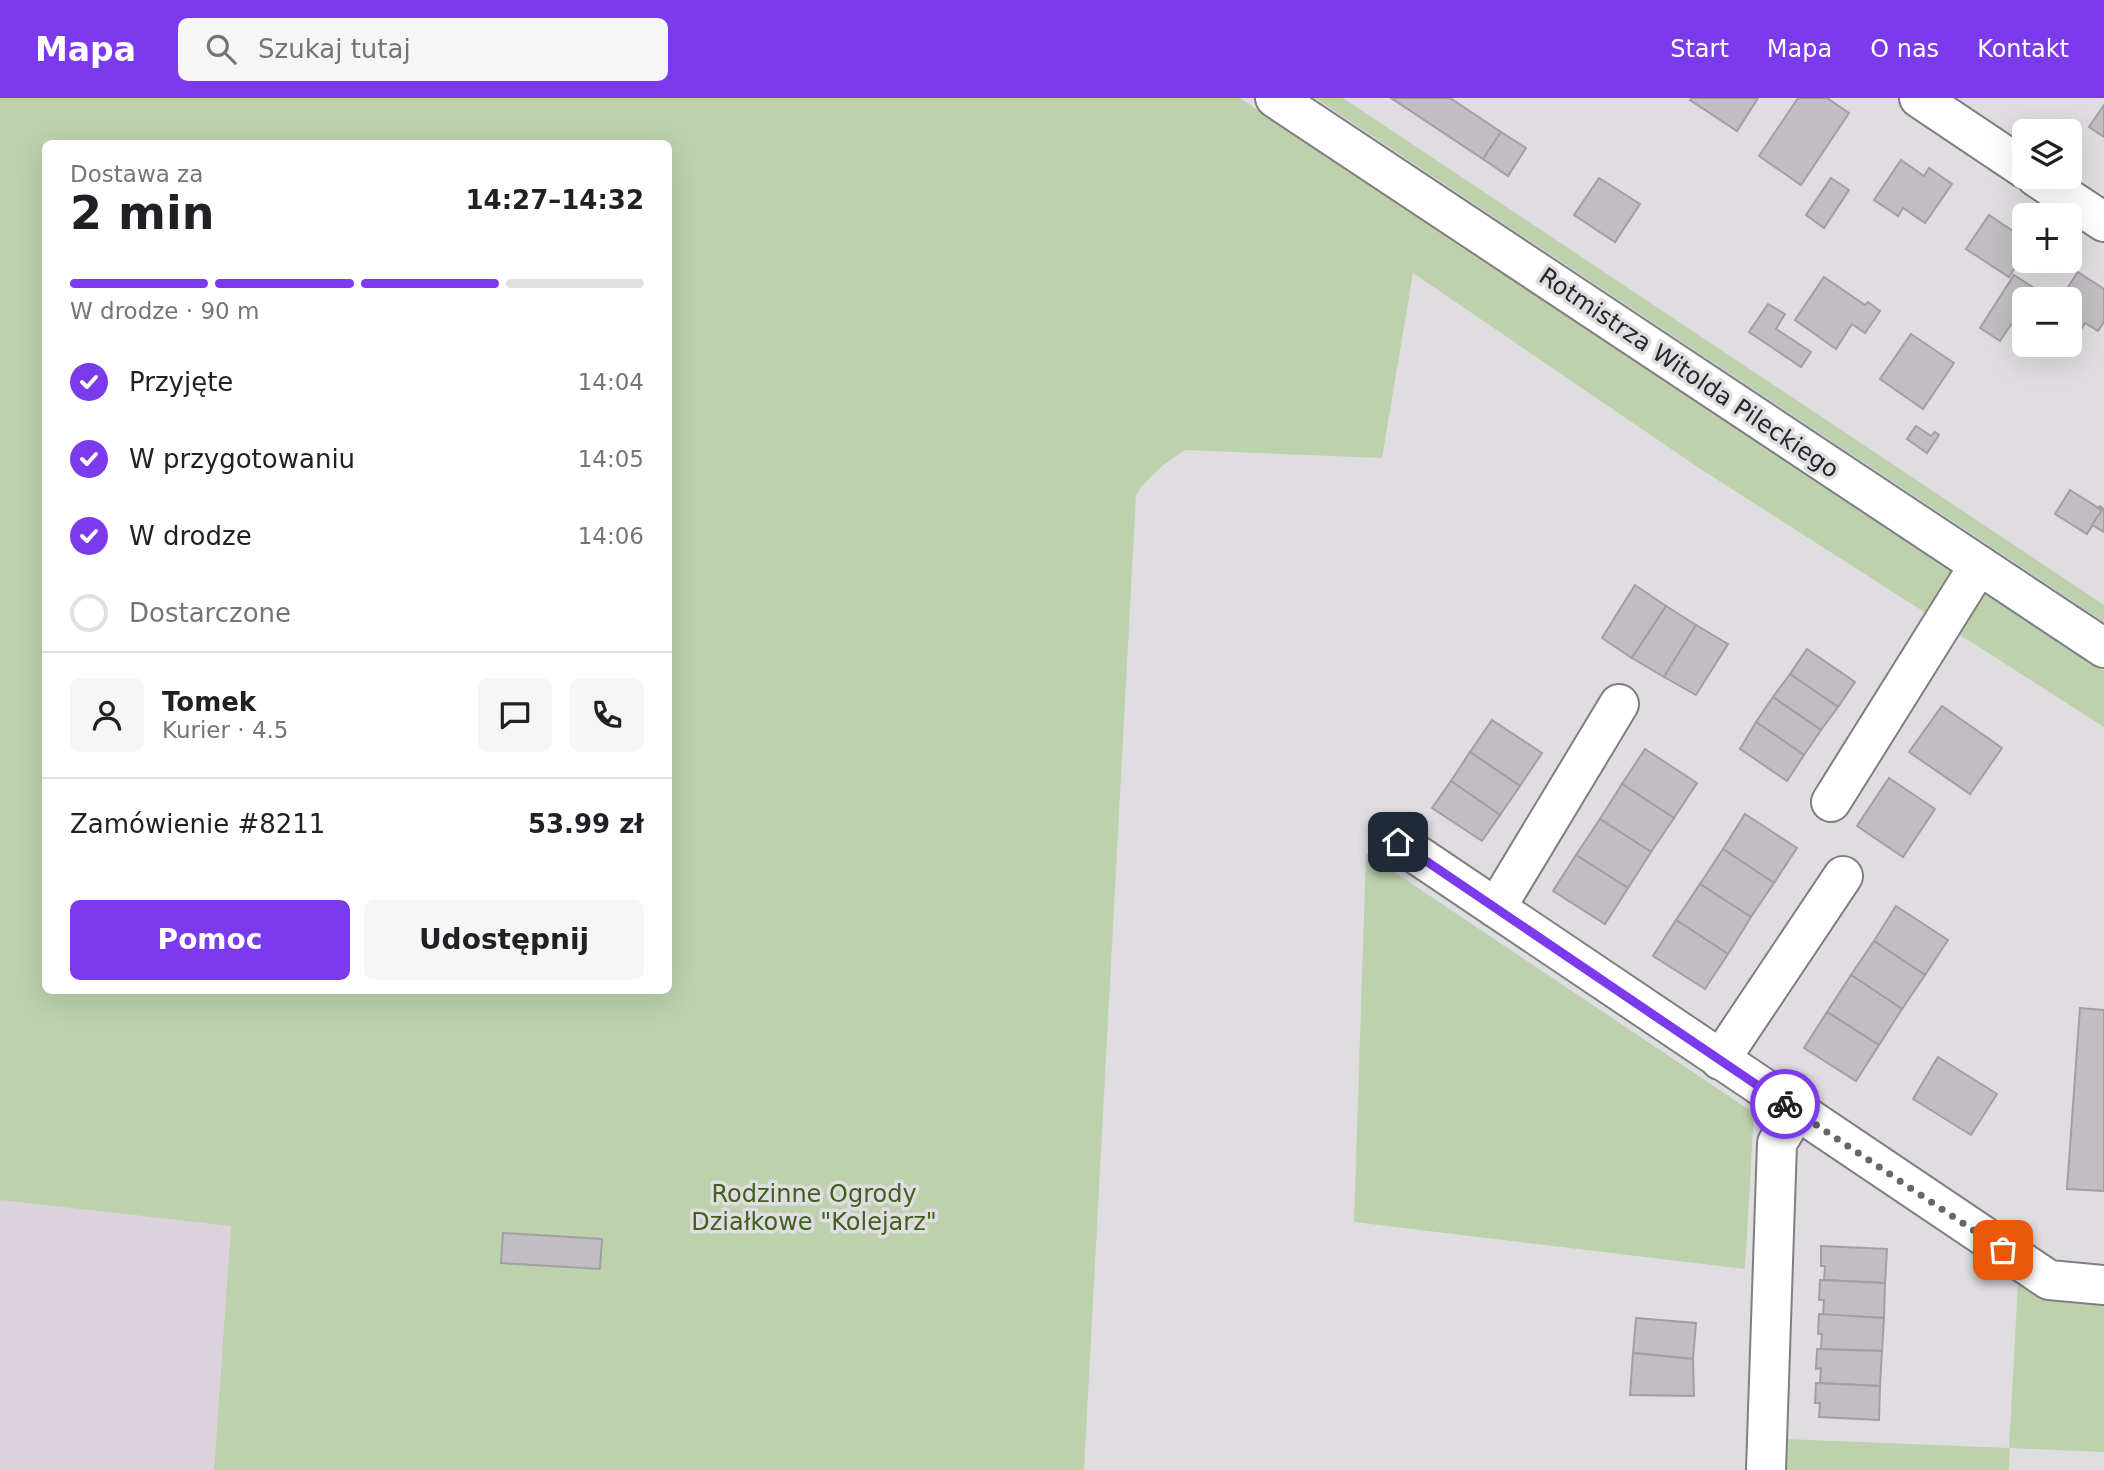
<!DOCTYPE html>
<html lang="pl">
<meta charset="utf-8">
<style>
:root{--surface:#fff;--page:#f6f6f6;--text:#202124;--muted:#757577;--line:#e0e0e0;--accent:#7c3aed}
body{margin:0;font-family:"DejaVu Sans",sans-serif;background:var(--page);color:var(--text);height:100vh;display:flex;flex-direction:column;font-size:26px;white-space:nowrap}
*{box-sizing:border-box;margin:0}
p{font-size:23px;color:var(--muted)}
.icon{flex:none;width:38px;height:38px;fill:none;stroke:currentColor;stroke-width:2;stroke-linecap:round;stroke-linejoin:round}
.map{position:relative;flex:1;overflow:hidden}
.sheet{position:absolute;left:42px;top:42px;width:630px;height:854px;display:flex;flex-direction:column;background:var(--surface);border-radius:10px;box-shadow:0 7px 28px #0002}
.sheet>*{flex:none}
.tools{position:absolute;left:2012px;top:21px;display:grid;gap:14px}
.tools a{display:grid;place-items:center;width:70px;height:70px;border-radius:10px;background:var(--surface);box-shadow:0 7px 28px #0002;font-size:35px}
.pin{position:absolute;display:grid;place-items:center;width:60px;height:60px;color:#fff;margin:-30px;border-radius:14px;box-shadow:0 4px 10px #0006}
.courier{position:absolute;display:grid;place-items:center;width:70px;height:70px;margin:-35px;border:5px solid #7c3aed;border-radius:50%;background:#fff;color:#222;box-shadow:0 2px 9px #0007}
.summary em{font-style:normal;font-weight:800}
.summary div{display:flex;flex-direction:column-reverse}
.summary{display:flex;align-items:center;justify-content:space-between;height:119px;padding:0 28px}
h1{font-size:46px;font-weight:800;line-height:52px}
.bar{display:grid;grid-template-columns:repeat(4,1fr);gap:10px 7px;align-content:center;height:84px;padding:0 28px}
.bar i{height:9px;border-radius:5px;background:var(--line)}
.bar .on{background:var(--accent)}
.bar p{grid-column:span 4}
.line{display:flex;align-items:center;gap:18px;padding:0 28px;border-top:2px solid var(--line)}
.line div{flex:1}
.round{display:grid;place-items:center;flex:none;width:74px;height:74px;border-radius:10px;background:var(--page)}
ol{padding:0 28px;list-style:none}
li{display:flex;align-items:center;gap:21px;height:77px}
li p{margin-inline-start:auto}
li .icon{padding:7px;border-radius:50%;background:var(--accent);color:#fff;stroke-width:4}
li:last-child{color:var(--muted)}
li i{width:38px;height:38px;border:4px solid var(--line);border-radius:50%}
.action{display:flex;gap:14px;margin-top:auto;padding:14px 28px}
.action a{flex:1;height:80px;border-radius:10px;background:var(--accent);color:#fff;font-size:28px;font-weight:800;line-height:80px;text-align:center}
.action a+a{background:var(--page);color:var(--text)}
header{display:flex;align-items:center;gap:42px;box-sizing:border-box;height:98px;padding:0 35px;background:var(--accent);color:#fff}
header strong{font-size:33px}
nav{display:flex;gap:38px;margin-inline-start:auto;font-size:24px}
.search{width:490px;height:63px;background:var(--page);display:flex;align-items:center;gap:18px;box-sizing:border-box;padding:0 24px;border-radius:10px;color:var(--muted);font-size:26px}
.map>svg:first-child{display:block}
.built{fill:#dbd2dd}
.green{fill:#bdd1ad;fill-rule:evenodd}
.building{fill:#c1bec2;stroke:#a29fa3;stroke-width:2}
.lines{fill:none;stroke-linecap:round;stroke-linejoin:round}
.minor-casing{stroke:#817e82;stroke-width:42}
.minor{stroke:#fff;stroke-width:38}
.done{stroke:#676568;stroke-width:7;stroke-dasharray:0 12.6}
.route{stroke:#7c3aed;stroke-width:9}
.labels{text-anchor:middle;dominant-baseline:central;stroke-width:7;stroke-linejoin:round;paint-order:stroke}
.street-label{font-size:24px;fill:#262527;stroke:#e0dde1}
.park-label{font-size:24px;fill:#40601e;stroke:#e0dde1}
</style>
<header>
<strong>Mapa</strong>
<div class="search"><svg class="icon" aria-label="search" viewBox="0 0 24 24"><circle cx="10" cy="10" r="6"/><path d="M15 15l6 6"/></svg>Szukaj tutaj</div>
<nav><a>Start</a><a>Mapa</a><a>O nas</a><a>Kontakt</a></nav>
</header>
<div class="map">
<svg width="2104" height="1372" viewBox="0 0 2104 1372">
<rect width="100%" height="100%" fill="#e0dde1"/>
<path class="built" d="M0,1102L231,1128L214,1372H0Z"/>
<g class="green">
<path d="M0,0H1240L2104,573V629L1699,370L1413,175L1382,360L1186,352C1165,364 1150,377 1136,397L1084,1372H214L231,1128L0,1102ZM46,46H668V892H46Z"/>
<path d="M1315,0H1343L2104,507V524Z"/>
<path d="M1366,755L1754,1015L1745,1171L1354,1124Z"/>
<path d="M2018,1185L2046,1195L2104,1204V1354L2010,1350L2009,1372H1784L1785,1341L2009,1350Z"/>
</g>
<g class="building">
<path d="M1391,0H1450L1501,34L1483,61Z"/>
<path d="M1692,0H1758L1737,33L1690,2Z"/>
<path d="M1798,0H1827L1849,15L1801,87L1759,58Z"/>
<path d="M2104,7V39L2089,29Z"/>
<path d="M1501,34L1526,50L1508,78L1483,61Z"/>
<path d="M1901,62L1924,78L1929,70L1952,86L1925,125L1903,110L1898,118L1874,102Z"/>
<path d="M1599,80L1640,106L1615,144L1574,117Z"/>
<path d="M1831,80L1849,92L1824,130L1806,117Z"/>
<path d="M1989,117L2025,141V155L2009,179L1966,151Z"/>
<path d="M2078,174L2104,191V224L2098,233L2085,225L2079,235L2070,229V201H2060Z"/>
<path d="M2014,177L2034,190L2027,201H2025V206L2000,243L1980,230Z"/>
<path d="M1824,179L1865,207L1868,204L1880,213L1865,235L1852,226L1836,251L1795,222Z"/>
<path d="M1768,206L1785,216L1776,231L1811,254L1801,269L1749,234Z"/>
<path d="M1911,236L1954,265L1923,311L1880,281Z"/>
<path d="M1916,328L1931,338L1935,334L1939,337L1927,355L1907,341Z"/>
<path d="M2070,392L2102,412L2087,436L2055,416Z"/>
<path d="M2100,408L2104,411V434L2092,427L2102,412L2098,410Z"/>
<path d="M1635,487L1666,508L1632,560L1602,540Z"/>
<path d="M1666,508L1696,527L1664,579L1632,560Z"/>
<path d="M1696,527L1728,546L1696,597L1664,579Z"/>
<path d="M1807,551L1855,584L1838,609L1790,576Z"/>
<path d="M1790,576L1838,609L1821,632L1773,599Z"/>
<path d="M1773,599L1821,632L1804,657L1756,624Z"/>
<path d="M1942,608L2002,650L1970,696L1909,654Z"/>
<path d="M1492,622L1542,655L1520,688L1470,654Z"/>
<path d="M1756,624L1804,657L1787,683L1740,651Z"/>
<path d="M1645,651L1697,685L1674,720L1622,686Z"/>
<path d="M1470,654L1520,688L1500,717L1451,683Z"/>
<path d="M1889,680L1935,711L1903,759L1857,728Z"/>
<path d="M1451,683L1500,717L1482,743L1432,710Z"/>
<path d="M1622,686L1674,720L1651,754L1600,721Z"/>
<path d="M1745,716L1797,750L1774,785L1723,751Z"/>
<path d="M1600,721L1651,754L1628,790L1576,757Z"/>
<path d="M1723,751L1774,785L1751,819L1700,786Z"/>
<path d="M1576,757L1628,790L1605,826L1553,793Z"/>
<path d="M1700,786L1751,819L1728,856L1676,822Z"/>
<path d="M1896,808L1948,842L1925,877L1874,843Z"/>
<path d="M1676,822L1728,856L1705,891L1653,858Z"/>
<path d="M1874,843L1925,877L1902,911L1851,877Z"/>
<path d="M1851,877L1902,911L1879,947L1827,914Z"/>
<path d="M2080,910L2104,912V1093L2067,1091Z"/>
<path d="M1827,914L1879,947L1856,983L1804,950Z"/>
<path d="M1938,959L1997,996L1971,1037L1913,1001Z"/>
<path d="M503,1135L602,1141L600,1171L501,1165Z"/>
<path d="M1821,1148L1887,1151L1885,1185L1824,1182L1825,1168H1821Z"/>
<path d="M1820,1182L1885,1185L1884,1220L1823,1217L1824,1202H1819Z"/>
<path d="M1819,1216L1884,1220L1882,1253L1821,1251L1822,1236H1818Z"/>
<path d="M1636,1220L1696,1225L1693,1261L1633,1255Z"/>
<path d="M1817,1251L1882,1253L1880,1288L1820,1285L1821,1270L1816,1271Z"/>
<path d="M1633,1255L1693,1261L1694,1298L1630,1297Z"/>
<path d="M1816,1285L1880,1288L1879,1322L1819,1319L1820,1305H1815Z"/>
</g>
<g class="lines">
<g class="minor-casing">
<g id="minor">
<path d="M1275,0L2104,550"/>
<path d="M1919,0L2025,71"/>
<path d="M2036,79L2104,124"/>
<path d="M1831,704L1979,467"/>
<path d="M1398,744L2049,1182L2104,1187"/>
<path d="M1496,810L1619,606"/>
<path d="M1720,962L1843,778"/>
<path d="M1766,1372L1777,1045L1796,1014"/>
</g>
</g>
<use href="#minor" class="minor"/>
</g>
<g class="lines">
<path class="done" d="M1785,1006L2003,1152"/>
<path class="route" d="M1398,744L1785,1006"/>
</g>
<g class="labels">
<g class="street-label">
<text transform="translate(1689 275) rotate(34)">Rotmistrza Witolda Pileckiego</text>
</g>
<g class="park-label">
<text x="814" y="1096">Rodzinne Ogrody<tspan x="814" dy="28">Działkowe "Kolejarz"</tspan></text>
</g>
</g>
</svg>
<div class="tools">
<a><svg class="icon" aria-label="layers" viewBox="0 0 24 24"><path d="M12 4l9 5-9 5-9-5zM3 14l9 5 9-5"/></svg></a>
<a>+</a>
<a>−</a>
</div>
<div class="pin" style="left:2003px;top:1152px;background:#ea580c"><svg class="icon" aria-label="bag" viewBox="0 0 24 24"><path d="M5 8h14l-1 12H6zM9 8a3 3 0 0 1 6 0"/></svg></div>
<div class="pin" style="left:1398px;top:744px;background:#1f2937"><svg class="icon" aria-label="home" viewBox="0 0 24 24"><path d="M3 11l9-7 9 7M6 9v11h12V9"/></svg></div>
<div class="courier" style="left:1785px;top:1006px"><svg class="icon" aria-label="bike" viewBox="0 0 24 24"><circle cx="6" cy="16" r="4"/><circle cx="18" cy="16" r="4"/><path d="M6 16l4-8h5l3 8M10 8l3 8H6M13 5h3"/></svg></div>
<section class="sheet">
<div class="summary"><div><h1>2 min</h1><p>Dostawa za</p></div><em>14:27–14:32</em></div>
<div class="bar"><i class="on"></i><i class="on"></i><i class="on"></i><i></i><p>W drodze · 90 m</p></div>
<ol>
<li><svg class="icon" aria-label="check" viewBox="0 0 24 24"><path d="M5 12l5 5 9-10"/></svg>Przyjęte<p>14:04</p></li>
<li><svg class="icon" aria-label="check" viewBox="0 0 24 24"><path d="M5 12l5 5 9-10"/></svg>W przygotowaniu<p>14:05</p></li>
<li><svg class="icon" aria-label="check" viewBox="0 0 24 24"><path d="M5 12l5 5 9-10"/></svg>W drodze<p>14:06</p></li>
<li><i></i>Dostarczone</li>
</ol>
<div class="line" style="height:126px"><a class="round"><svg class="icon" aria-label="person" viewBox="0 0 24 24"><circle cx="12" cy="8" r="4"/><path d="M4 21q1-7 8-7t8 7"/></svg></a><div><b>Tomek</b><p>Kurier · 4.5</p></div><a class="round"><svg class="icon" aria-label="chat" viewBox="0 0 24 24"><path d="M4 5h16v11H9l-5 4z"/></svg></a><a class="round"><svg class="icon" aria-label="phone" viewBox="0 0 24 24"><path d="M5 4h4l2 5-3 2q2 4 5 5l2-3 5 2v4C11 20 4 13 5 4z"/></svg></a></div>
<div class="line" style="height:91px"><div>Zamówienie #8211</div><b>53.99 zł</b></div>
<div class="action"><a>Pomoc</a><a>Udostępnij</a></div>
</section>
</div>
